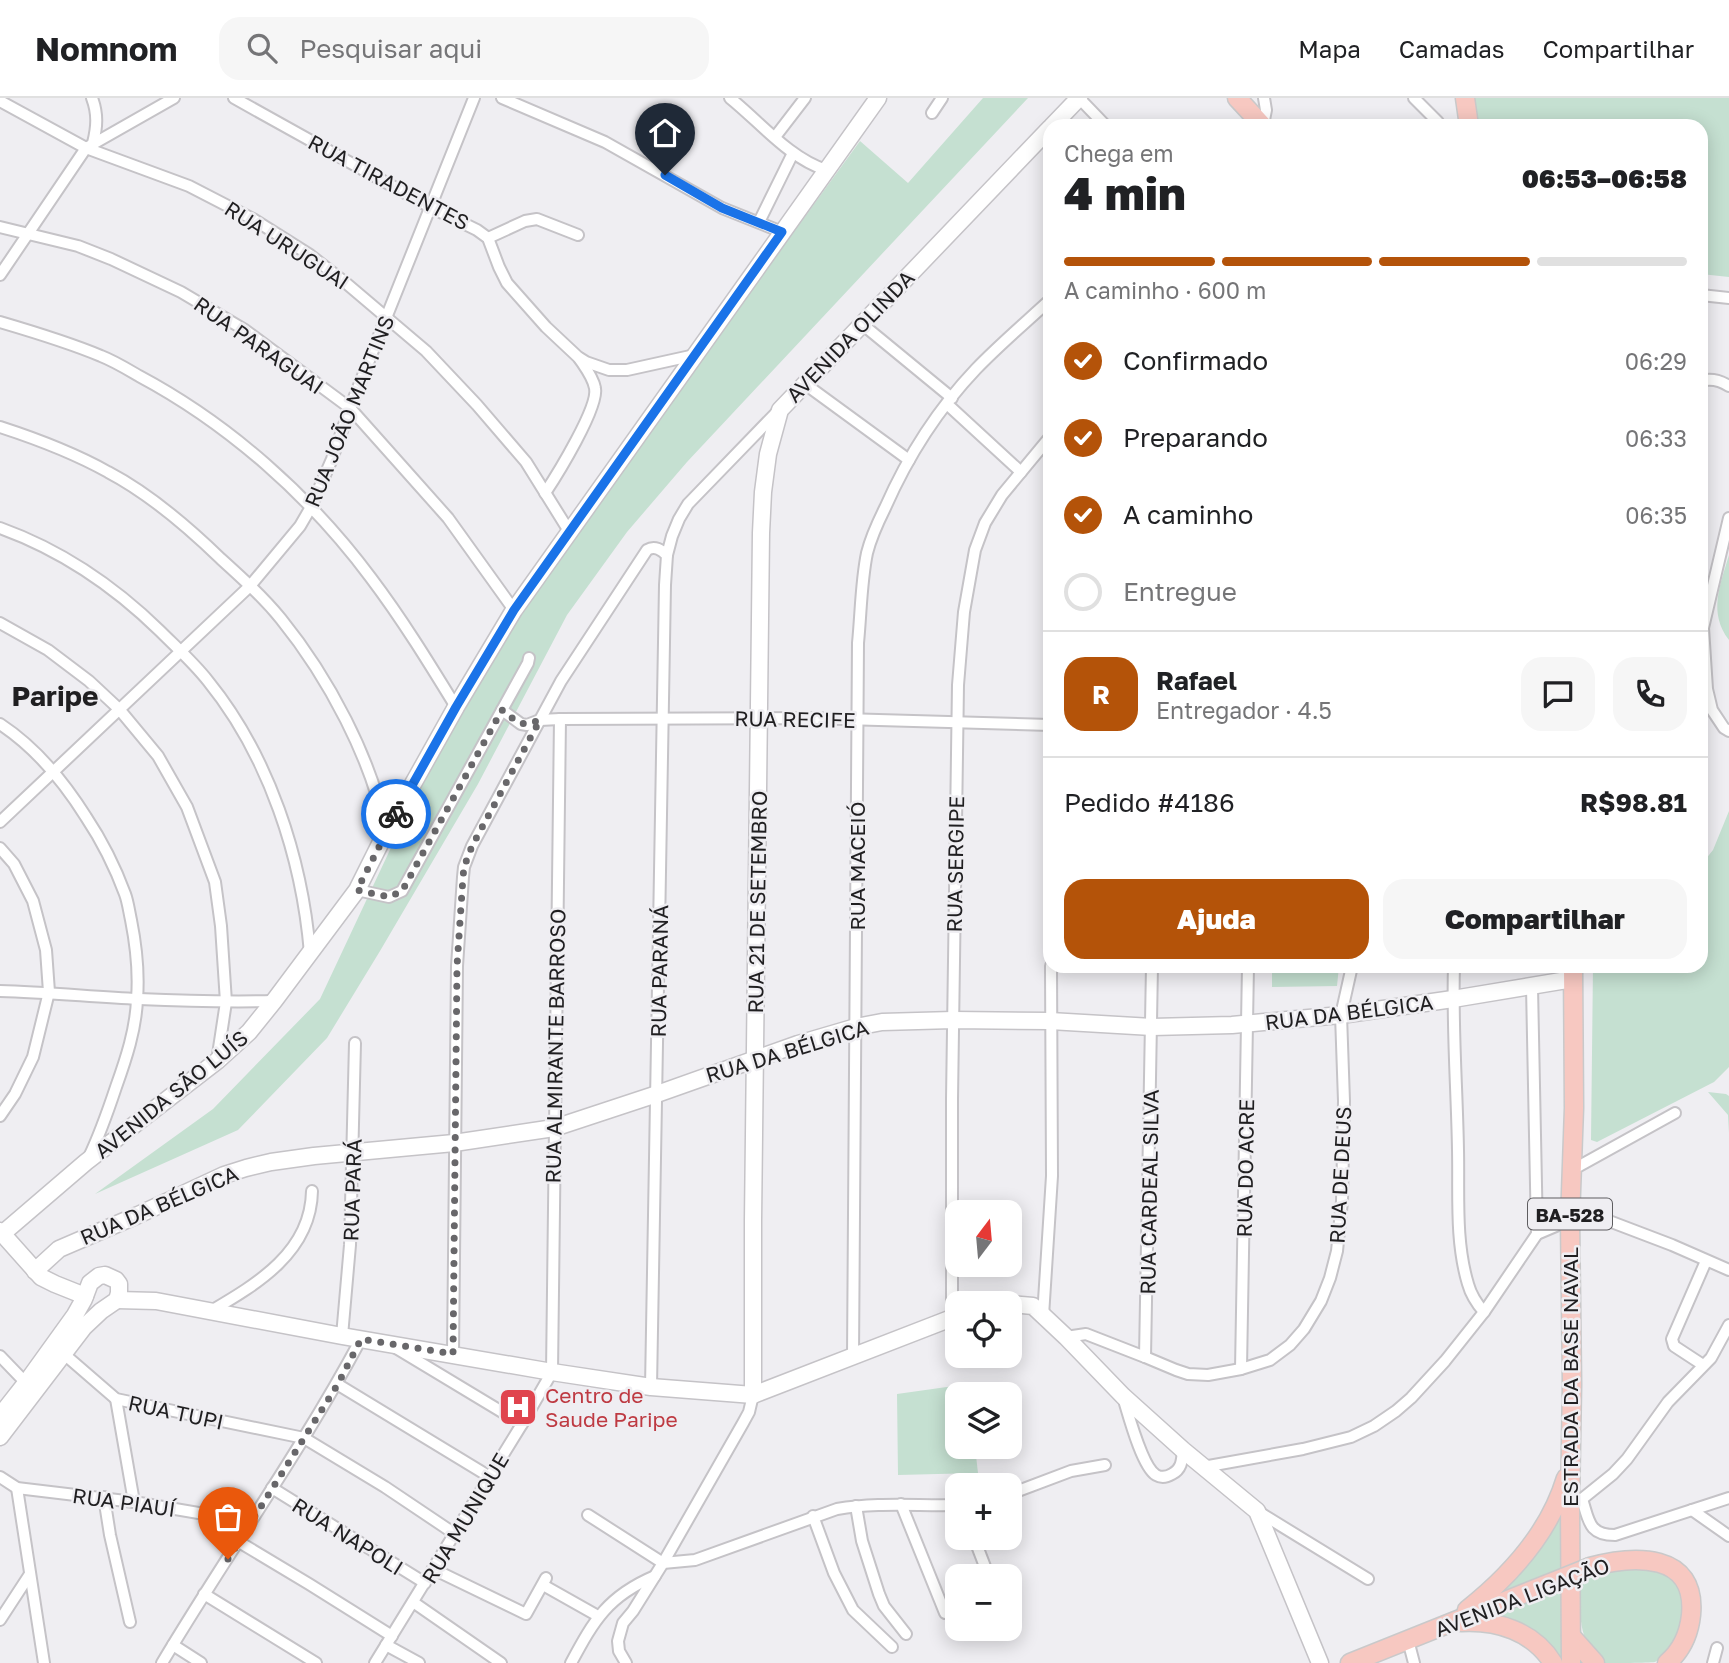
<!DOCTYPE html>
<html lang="pt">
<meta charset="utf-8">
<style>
:root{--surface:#fff;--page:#f6f6f6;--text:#202124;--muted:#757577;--line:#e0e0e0;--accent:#b45309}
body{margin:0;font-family:"Golos Text",sans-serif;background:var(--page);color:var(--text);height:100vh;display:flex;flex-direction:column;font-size:26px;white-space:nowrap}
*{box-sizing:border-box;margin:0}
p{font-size:23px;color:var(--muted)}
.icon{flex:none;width:38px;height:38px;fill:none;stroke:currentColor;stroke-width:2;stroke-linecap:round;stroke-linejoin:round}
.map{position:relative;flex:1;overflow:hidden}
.details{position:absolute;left:1043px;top:21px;width:665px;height:854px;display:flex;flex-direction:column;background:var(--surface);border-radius:21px;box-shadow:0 4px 18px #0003}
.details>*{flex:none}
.needle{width:46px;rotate:16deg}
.controls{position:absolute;left:945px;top:1102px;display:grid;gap:14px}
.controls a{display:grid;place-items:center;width:77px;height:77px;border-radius:14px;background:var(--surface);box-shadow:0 4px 18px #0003;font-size:35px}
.pin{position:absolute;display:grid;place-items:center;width:60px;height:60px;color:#fff;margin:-72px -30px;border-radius:50% 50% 50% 0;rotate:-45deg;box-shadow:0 0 7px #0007}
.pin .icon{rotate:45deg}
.courier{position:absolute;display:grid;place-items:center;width:70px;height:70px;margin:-35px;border:5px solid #1a73e8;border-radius:50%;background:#fff;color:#222;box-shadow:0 2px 9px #0007}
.headline em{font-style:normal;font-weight:800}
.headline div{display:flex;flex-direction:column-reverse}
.headline{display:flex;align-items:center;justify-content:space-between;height:119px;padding:0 21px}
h1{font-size:46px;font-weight:800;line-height:52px}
.bar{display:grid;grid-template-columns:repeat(4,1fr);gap:10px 7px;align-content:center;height:84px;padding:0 21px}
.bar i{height:9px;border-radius:5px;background:var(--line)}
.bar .current{background:var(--accent)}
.bar p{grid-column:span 4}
.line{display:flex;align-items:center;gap:18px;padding:0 21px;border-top:2px solid var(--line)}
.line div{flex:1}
.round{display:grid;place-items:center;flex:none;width:74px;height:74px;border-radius:21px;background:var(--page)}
ol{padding:0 21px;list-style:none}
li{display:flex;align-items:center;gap:21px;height:77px}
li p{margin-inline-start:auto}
li .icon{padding:7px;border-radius:50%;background:var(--accent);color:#fff;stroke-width:4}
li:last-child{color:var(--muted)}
li i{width:38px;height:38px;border:4px solid var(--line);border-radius:50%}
.cta{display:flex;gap:14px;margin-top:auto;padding:14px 21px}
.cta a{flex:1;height:80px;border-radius:21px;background:var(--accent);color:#fff;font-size:28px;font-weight:800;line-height:80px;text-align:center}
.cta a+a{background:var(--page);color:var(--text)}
header{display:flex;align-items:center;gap:42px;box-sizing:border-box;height:98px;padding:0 35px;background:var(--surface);border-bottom:2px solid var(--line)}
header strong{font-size:33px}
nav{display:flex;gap:38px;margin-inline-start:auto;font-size:24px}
.search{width:490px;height:63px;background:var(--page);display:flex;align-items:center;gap:18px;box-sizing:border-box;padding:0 24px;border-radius:21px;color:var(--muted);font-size:26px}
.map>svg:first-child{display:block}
.green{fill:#c5e0d1}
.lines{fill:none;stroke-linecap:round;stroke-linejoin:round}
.street-casing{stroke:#c5c3c7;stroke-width:14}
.secondary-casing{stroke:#c5c3c7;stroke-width:19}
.primary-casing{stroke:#c9c9ca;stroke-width:21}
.street{stroke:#fff;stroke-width:10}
.secondary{stroke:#fff;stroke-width:16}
.primary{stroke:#f7c8c1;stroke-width:18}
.primary-bridge-casing{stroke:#c9c9ca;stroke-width:21;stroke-linecap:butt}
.primary-bridge{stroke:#f7c8c1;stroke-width:18}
.done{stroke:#68676a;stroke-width:7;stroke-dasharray:0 12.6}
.route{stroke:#1a73e8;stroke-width:9}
.labels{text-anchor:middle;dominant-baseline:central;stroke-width:5;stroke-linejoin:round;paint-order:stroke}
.shield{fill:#efeef2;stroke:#5e5d60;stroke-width:2}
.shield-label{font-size:19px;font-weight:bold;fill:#201f21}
.street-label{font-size:21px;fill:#201f21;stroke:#efeef2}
.health-label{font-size:21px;fill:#be3a42;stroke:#efeef2;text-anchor:start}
.district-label{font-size:28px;font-weight:bold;fill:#201f21;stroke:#efeef2}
</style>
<header>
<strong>Nomnom</strong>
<div class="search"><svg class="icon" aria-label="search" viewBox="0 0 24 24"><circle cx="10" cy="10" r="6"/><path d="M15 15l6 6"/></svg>Pesquisar aqui</div>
<nav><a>Mapa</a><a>Camadas</a><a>Compartilhar</a></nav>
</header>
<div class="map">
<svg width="1729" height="1565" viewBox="0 0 1729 1565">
<rect width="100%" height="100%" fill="#efeef2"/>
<g class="green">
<path d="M983,0H1028L687,364L627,434L567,517L478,686L380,853L327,940L238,1032L95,1096L213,1011L320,901L457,609L697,257L801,124L860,43L908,85Z"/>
<path d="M1474,0H1729V179L1701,176V28H1478Z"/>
<path d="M1729,457V542C1708,515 1720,487 1729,457Z"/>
<path d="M1729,713V969L1714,984L1597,1044L1591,1042L1593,868H1701V767L1713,752Z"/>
<path d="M1272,868H1339L1337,888L1272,889Z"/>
<path d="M1708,994L1726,996L1729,998V1035L1728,1017Z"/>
<path d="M968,1286L969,1297H957V1349H975L978,1375L898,1377L897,1296Z"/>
<path d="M1560,1412L1562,1472L1490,1500Z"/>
<path d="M1643,1470C1650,1471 1659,1471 1665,1474C1694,1492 1683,1550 1655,1564C1647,1565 1615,1565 1605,1565C1576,1548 1580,1509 1580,1481L1609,1471Z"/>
<path d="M1563,1487V1565H1558L1487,1519Z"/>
</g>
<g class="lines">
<g class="street-casing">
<g id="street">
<path d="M92,0C98,16 97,29 93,45"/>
<path d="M234,0L430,109L477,132L488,140L499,169L507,185L546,229L578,259L586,264L609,272H627L695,257"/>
<path d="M502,0L605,44L722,110L782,134"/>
<path d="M730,0C760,24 789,60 826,72"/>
<path d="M1079,0L1106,28"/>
<path d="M1414,0L1438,24"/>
<path d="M0,3L86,50L189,88L253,121L310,157L347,186L426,253L477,307L526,364L569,433"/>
<path d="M932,15L942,0"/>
<path d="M1263,27L1266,12L1264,0"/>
<path d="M775,39L805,0"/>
<path d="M759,124L793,55"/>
<path d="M0,129L78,148L111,161L181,194L245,232L350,310L448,420L514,512"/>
<path d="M488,140L525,123L537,121L578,137"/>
<path d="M0,177L86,50L174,0"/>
<path d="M1701,197L1729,200"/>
<path d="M0,224C34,234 68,244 101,258C114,263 127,271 139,278C229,326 310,398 371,480C402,521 429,565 456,609"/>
<path d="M862,226L952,300"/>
<path d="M1701,283C1711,280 1721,283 1729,288"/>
<path d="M805,286L909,362"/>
<path d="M947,306L1021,374"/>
<path d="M0,329C37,341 74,355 108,374C150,396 187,428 221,461C242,480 263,499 281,521C328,579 372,661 386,734"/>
<path d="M545,395C557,377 599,309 595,290C593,279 585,269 579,260"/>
<path d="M1729,420L1703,530L1707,591L1712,612L1724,630L1729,633"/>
<path d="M0,430C61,452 114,488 160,533C176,549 194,565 208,583C269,658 302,760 310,855"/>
<path d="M0,525L48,552L89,583L119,611L158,658L187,709L215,784L221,828L226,904L217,963"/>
<path d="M502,612L521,626L527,627L540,622L560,621L809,620L1050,627"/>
<path d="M0,626C35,649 64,684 86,719C102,743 115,769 125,796C128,804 129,813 131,822C136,847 139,875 137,901C136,931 126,961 116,989C108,1013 100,1036 89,1059"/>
<path d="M0,724L250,488L300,428L311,409L332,361L350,310L474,0"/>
<path d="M0,750L14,766L33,803L46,852L49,894L33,959L15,996L0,1018"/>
<path d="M357,792L389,799L402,793L528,565L529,560"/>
<path d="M1454,868C1452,929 1457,991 1458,1052C1459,1096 1455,1143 1468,1186C1471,1197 1477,1206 1484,1214"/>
<path d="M1532,889L1537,1136"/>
<path d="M0,893C47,894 93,899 139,901C184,903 229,904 274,903"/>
<path d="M1572,1072L1675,1015"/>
<path d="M211,1213C257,1186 311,1154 312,1093"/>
<path d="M1043,1218L1052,1078L1051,868"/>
<path d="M952,1219V1001L958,587L964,514L975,452L985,425L1002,397L1050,339"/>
<path d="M342,1238L350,1147L355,945"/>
<path d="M1066,1239L1086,1236L1145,1259L1176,1272L1188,1276L1208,1277L1241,1271L1270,1262L1290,1247L1304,1231L1321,1203L1330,1180L1337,1153L1342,1103L1344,1003L1341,917L1352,868"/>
<path d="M396,1250L522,1326"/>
<path d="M64,1256L116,1301L304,1340L385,1389L455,1436"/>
<path d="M453,1256L457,868L463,779L464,769L472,748L561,583L647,452C655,447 661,452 667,457"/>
<path d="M0,1258L26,1285"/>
<path d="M853,1259L858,545C861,515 861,484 867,455C871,439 878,424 885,410C907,360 938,311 976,271C999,247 1025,225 1050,202"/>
<path d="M1145,1259L1152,868"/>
<path d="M1703,1267L1674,1248L1672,1241L1706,1163"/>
<path d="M1241,1271L1248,868"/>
<path d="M337,1286L490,1379"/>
<path d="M651,1289L665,487L667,457L672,438L679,421L688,406L777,314"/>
<path d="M1123,1299C1128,1315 1142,1369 1156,1377C1161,1380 1167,1379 1172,1376C1182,1371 1182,1362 1183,1352"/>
<path d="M116,1301L134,1404"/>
<path d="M1203,1369L1303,1351L1351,1339L1374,1328L1396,1313L1411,1300L1445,1263L1484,1214L1537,1136L1570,1122L1589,1121L1609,1123L1672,1147L1729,1172"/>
<path d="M0,1379L17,1390L134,1404L251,1424"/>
<path d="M17,1390L44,1565"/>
<path d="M272,1390L425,1485"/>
<path d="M1010,1396L1071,1373L1105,1367"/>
<path d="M104,1399L110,1437L130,1524"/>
<path d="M1582,1401C1589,1422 1588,1437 1615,1437L1729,1400"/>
<path d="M1570,1404L1582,1401L1613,1376L1627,1361L1668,1304L1711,1260L1729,1227"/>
<path d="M901,1406L945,1515"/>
<path d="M856,1408L862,1443L879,1496L884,1508L906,1536"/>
<path d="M1692,1412L1729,1438"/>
<path d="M1257,1413L1368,1481"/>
<path d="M588,1417L663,1465L695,1462L837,1411C877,1404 917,1408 957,1407"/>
<path d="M813,1418L834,1475L853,1512L892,1549"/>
<path d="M974,1440L989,1479"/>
<path d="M239,1444L309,1486L392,1538"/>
<path d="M433,1471L526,1516L546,1480"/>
<path d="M543,1487L598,1518"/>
<path d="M204,1496L316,1565"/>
<path d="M413,1504L501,1565"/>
<path d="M0,1522L30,1476"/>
<path d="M1408,1542L1414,1565"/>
<path d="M173,1547L201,1565"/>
<path d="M386,1547L419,1565"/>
<path d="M162,1565C227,1456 301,1353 361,1241"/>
<path d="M375,1565L522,1326L552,1274L560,621"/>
<path d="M571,1565C594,1522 608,1498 655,1478"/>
<path d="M626,1565L619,1553L618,1543L623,1525L633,1513L663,1465L743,1325L749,1314L753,1297"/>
<path d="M1713,1565L1717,1550"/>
</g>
</g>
<g class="secondary-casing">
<g id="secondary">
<path d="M1052,28L1079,0"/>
<path d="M0,1133L41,1179L55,1186L85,1198"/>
<path d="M2,1136L86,1064L217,963L249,934L274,903L357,792L386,734L456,609L514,512L878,0"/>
<path d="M35,1173L59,1151L138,1117L224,1077L246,1070L271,1064L314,1058L454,1045L554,1030L657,996L798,946L856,929L882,924L953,922L1050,923L1152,929L1232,927L1341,917L1453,901L1573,881"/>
<path d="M117,1202L156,1203L342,1238L552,1274L651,1289L753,1297L957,1218"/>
<path d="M1009,1206L1033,1208L1066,1239L1123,1298L1183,1352L1257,1413L1320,1565"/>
<path d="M753,1297V1122L761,435L763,394L768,356L780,312L1050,30"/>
<path d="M0,1318L26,1285L75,1217L84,1201L90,1185L99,1178L105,1177L116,1182L119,1186V1195L117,1202L101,1213L84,1229L0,1339"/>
</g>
</g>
<g class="primary-casing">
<g id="primary">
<path d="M1237,0L1263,28"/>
<path d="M1465,0L1469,28"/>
<path d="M1590,1469C1634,1457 1697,1454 1691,1517C1689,1536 1681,1553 1667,1565"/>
<path d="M1467,1512C1510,1478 1550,1433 1566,1380"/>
<path d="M1461,1524C1497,1522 1533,1533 1553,1565"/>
<path d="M1571,1538L1595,1565"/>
<path d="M1350,1565L1545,1487"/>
<path d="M1571,1565L1570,1404L1572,1286L1570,1122L1574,1010L1573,868"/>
</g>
</g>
<use href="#street" class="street"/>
<use href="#secondary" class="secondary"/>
<use href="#primary" class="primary"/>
<g class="primary-bridge-casing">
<path id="primary-bridge" d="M1545,1487L1590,1469"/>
</g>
<use href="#primary-bridge" class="primary-bridge"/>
</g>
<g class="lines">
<path class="done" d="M228,1461L338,1286L361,1241L453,1256L457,868L463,779L464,769L472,748L540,622C519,630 518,624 502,612L402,793L389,799L357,792L396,716"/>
<path class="route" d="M396,716L456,609L514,512L782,134L722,110L665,77"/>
</g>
<defs>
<g id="hospital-square" transform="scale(2.0125)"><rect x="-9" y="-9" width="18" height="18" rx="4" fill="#e0444e" stroke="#efeef2"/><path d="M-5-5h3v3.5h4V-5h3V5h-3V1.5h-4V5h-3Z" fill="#fff"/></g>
</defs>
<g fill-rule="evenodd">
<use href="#hospital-square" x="518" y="1309"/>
</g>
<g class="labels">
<rect class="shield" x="1528" y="1100.5" width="84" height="31" rx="5"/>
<g class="shield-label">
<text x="1570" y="1116">BA-528</text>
</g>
<g class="street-label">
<text transform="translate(389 84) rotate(28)">RUA TIRADENTES</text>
<text transform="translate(287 147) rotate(33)">RUA URUGUAI</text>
<text transform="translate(850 238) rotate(-46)">AVENIDA OLINDA</text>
<text transform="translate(259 247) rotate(35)">RUA PARAGUAI</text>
<text transform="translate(349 313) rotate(-68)">RUA JOÃO MARTINS</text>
<text transform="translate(795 621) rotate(1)">RUA RECIFE</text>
<text transform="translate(955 766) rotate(-89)">RUA SERGIPE</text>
<text transform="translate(857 768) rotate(-90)">RUA MACEIÓ</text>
<text transform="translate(757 804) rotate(-89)">RUA 21 DE SETEMBRO</text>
<text transform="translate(659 873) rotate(-89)">RUA PARANÁ</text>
<text transform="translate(1349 914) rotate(-7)">RUA DA BÉLGICA</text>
<text transform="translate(555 948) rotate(-89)">RUA ALMIRANTE BARROSO</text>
<text transform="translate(787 953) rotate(-17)">RUA DA BÉLGICA</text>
<text transform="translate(171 996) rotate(-39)">AVENIDA SÃO LUÍS</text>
<text transform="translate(1245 1070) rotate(-89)">RUA DO ACRE</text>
<text transform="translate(1340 1077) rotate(-87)">RUA DE DEUS</text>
<text transform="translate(352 1092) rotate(-88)">RUA PARÁ</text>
<text transform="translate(1149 1094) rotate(-89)">RUA CARDEAL SILVA</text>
<text transform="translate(159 1107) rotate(-23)">RUA DA BÉLGICA</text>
<text transform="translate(1570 1279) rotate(-90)">ESTRADA DA BASE NAVAL</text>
<text transform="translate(176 1314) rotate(12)">RUA TUPI</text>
<text transform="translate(124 1404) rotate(8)">RUA PIAUÍ</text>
<text transform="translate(465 1420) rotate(-59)">RUA MUNIQUE</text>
<text transform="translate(348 1438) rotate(32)">RUA NAPOLI</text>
<text transform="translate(1522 1499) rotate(-21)">AVENIDA LIGAÇÃO</text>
</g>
<g class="health-label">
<text x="545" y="1297">Centro de<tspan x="545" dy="24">Saude Paripe</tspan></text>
</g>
<g class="district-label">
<text x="55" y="597">Paripe</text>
</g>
</g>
</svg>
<div class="controls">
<a><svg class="needle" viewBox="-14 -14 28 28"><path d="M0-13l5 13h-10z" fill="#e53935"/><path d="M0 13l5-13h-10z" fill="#757577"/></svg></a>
<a><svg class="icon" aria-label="locate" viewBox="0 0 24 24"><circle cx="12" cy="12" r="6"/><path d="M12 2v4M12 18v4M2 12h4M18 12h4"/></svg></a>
<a><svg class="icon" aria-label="layers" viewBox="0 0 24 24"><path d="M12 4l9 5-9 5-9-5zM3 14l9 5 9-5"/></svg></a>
<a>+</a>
<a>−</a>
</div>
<div class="pin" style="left:228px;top:1461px;background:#ea580c"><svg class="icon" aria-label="bag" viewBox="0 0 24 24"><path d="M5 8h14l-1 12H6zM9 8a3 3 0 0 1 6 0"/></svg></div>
<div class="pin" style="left:665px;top:77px;background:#1f2937"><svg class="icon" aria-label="home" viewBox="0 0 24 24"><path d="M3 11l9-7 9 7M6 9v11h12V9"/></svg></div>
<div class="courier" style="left:396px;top:716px"><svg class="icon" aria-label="bike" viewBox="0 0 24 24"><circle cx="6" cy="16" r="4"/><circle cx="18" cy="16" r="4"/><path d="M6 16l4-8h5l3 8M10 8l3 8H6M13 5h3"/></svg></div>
<section class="details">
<div class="headline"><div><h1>4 min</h1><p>Chega em</p></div><em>06:53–06:58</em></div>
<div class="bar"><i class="current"></i><i class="current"></i><i class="current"></i><i></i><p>A caminho · 600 m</p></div>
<ol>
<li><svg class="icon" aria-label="check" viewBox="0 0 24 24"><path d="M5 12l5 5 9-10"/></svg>Confirmado<p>06:29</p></li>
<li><svg class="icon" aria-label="check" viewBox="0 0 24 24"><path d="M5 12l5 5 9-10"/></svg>Preparando<p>06:33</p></li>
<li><svg class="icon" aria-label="check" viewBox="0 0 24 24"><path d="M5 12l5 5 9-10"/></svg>A caminho<p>06:35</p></li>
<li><i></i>Entregue</li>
</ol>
<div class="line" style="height:126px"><b class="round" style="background:var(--accent);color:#fff">R</b><div><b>Rafael</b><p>Entregador · 4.5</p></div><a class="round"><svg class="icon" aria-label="chat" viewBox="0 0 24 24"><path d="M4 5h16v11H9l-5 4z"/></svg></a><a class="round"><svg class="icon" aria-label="phone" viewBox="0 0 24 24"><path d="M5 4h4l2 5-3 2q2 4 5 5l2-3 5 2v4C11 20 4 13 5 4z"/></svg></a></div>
<div class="line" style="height:91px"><div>Pedido #4186</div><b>R$98.81</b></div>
<div class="cta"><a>Ajuda</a><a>Compartilhar</a></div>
</section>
</div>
